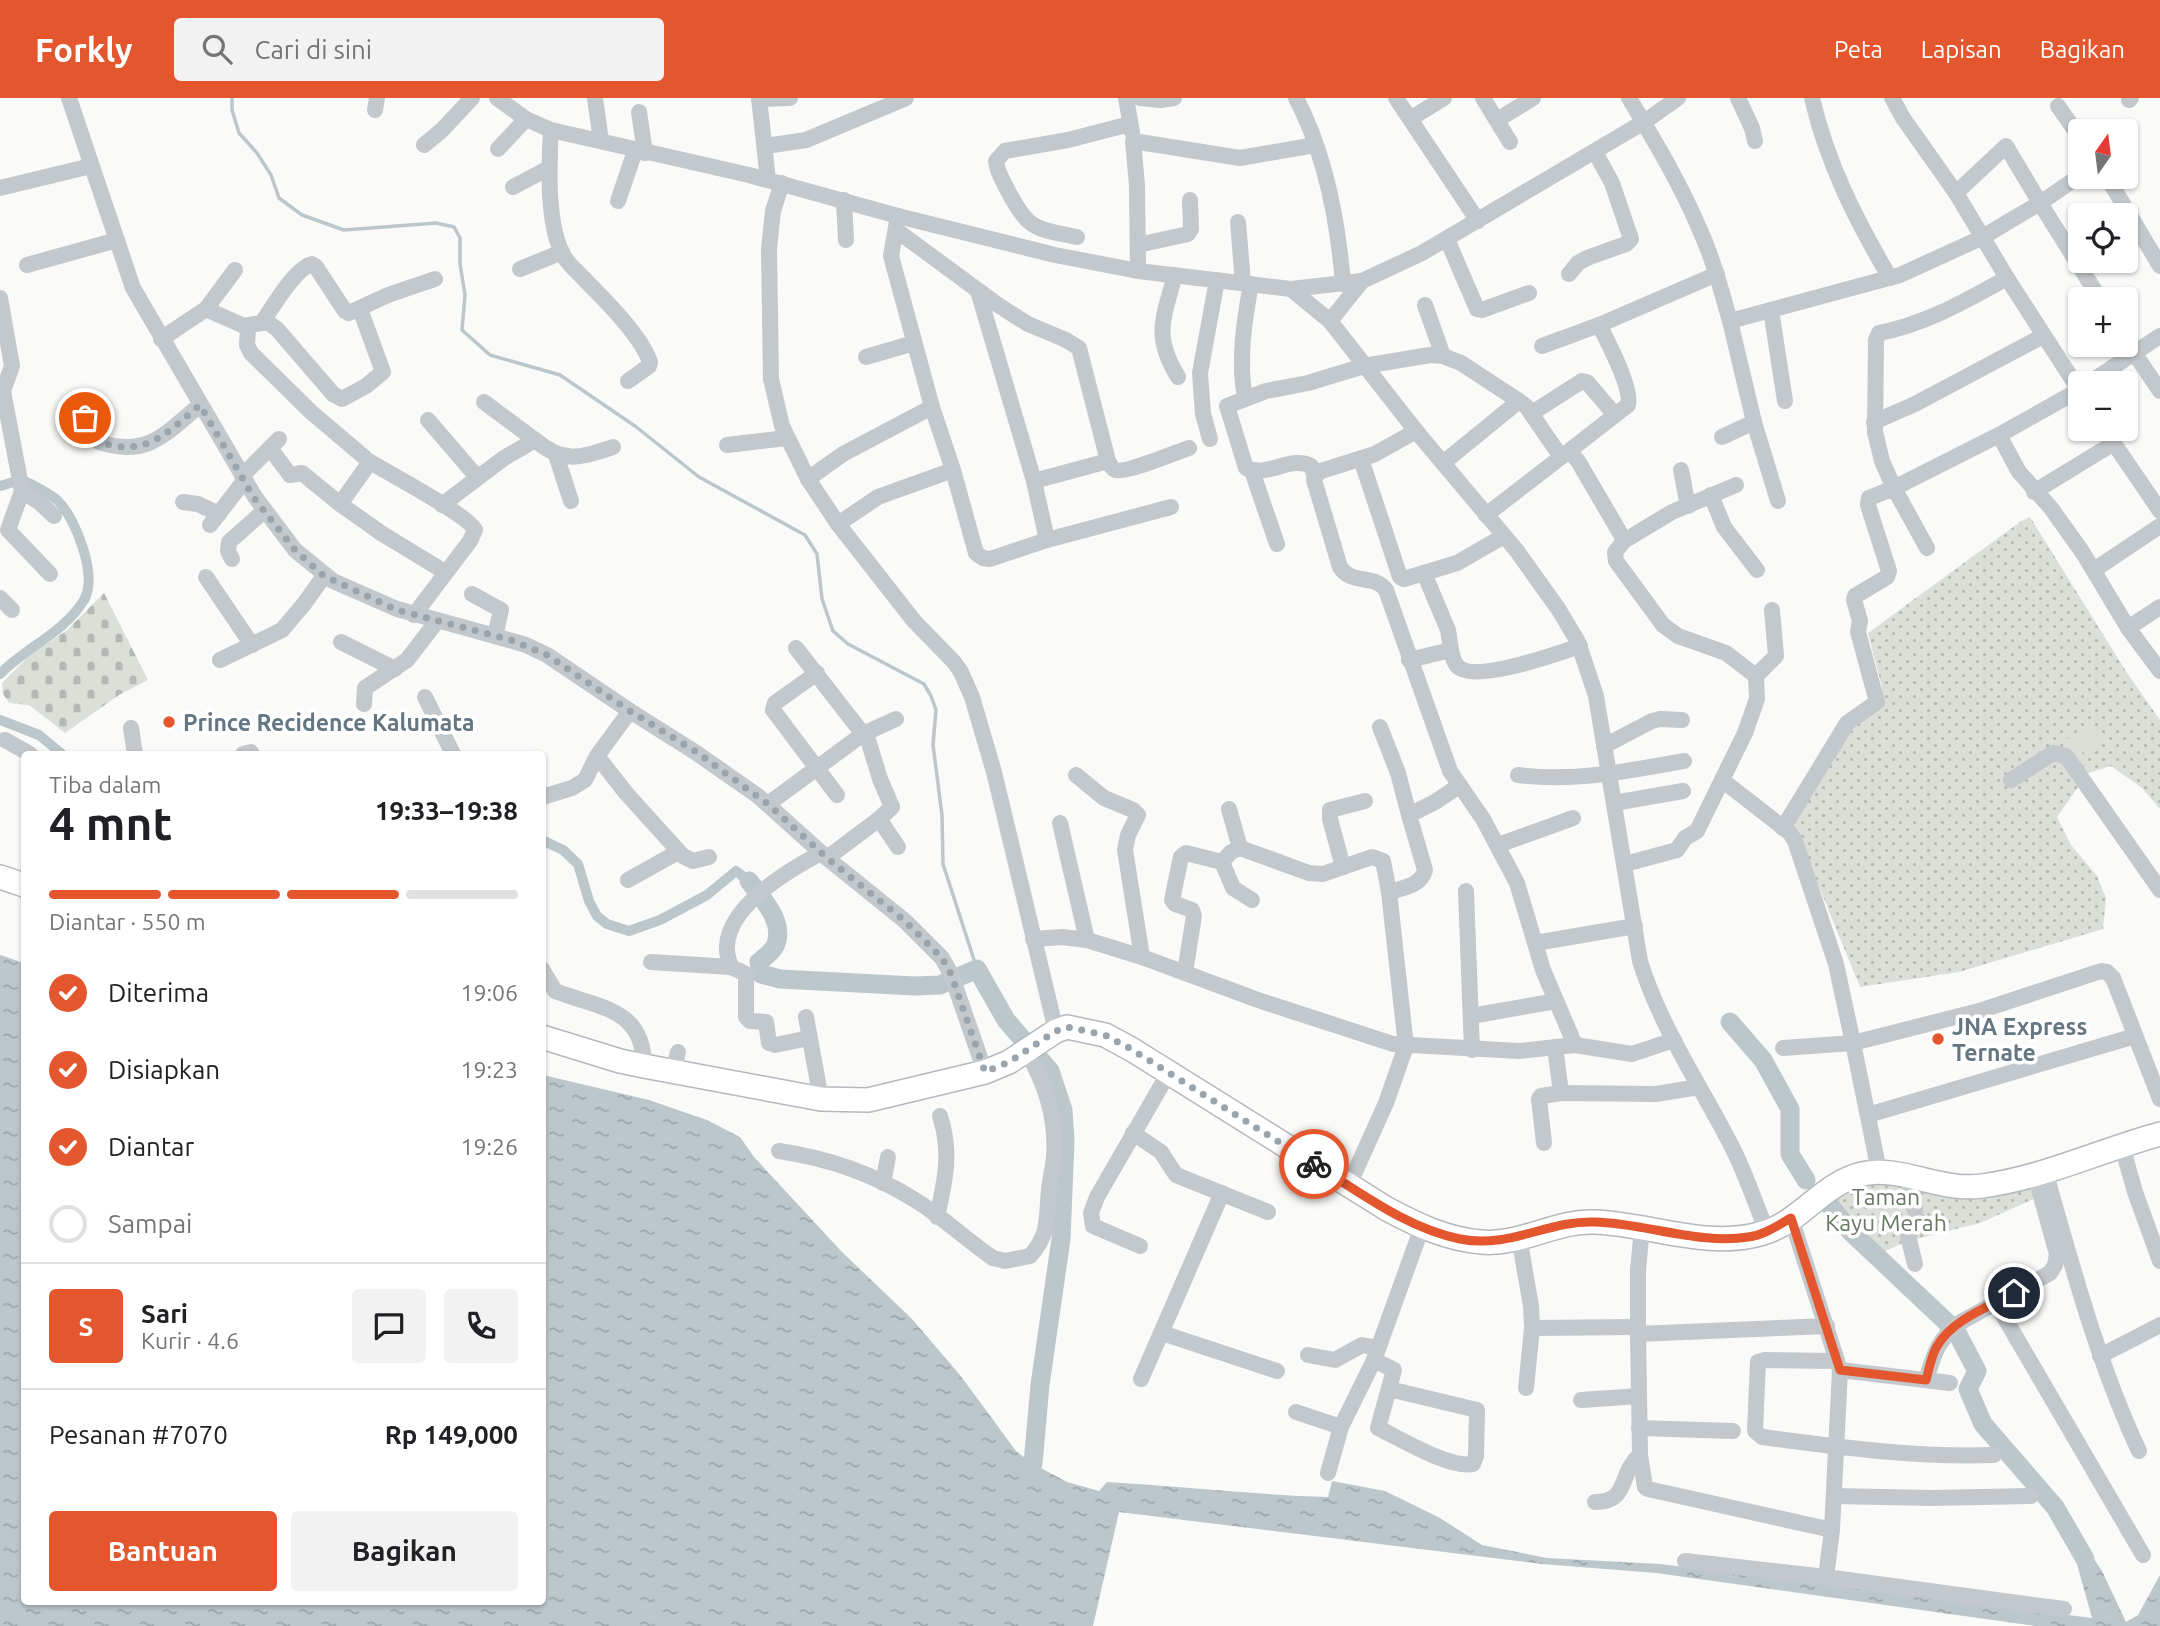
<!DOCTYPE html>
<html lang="id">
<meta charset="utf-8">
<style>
:root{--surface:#fff;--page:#f2f2f2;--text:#202124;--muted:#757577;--line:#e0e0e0;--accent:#e4572e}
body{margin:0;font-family:Ubuntu,sans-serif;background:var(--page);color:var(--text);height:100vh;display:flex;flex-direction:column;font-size:26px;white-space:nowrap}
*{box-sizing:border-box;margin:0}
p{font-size:23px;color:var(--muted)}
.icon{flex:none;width:38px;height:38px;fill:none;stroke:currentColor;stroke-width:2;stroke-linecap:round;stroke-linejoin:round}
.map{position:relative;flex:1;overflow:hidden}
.panel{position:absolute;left:21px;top:653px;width:525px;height:854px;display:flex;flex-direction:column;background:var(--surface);border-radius:7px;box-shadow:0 2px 5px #0004}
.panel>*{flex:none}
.needle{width:46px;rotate:14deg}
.buttons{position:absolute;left:2068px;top:21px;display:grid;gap:14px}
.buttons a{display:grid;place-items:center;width:70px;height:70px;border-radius:7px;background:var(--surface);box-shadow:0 2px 5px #0004;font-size:35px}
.pin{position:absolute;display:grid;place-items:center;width:60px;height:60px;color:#fff;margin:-30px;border:4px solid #fff;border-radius:50%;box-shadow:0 2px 7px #0007}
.courier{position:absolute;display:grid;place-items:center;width:70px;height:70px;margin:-35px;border:5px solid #e4572e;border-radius:50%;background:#fff;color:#222;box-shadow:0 2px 9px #0007}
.head em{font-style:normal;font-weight:700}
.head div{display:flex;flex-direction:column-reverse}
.head{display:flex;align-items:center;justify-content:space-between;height:119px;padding:0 28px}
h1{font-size:46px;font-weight:700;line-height:52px}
.bar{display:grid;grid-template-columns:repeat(4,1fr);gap:10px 7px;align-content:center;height:84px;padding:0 28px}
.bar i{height:9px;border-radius:5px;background:var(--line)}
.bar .active{background:var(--accent)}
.bar p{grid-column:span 4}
.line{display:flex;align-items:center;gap:18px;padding:0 28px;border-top:2px solid var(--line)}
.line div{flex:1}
.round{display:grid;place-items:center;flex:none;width:74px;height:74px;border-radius:7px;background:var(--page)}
ol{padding:0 28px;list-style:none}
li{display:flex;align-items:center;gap:21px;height:77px}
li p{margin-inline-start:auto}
li .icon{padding:7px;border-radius:50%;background:var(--accent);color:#fff;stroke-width:4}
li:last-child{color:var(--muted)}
li i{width:38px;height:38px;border:4px solid var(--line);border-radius:50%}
.primary-button{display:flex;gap:14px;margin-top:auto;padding:14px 28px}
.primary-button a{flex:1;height:80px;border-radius:7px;background:var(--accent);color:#fff;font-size:28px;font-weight:700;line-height:80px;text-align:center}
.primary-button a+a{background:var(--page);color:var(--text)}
header{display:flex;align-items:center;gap:42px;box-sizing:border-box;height:98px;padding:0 35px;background:var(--accent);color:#fff}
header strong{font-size:33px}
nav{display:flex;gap:38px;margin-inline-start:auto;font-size:24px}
.search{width:490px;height:63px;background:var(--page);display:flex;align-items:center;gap:18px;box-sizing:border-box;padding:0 24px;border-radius:7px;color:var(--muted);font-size:26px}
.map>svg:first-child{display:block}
.grass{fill:url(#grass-dots)}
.cemetery{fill:url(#cemetery-stones)}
.garden{fill:#dadfd7}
.water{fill:url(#water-ripples)}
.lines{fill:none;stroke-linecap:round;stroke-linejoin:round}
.stream{stroke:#bbc7cb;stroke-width:3.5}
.canal{stroke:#bbc7cb;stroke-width:10}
.river{stroke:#bbc7cb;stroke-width:19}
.highway-casing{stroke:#b4b9bd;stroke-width:26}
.minor{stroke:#c3c8cc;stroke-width:16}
.highway{stroke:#fff;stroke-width:23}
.done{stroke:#99a4ac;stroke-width:7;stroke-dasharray:0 12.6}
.route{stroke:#e4572e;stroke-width:9}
.poi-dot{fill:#e4572e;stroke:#fff;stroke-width:2.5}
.labels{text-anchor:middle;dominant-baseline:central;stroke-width:7;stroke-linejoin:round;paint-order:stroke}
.poi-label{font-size:23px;font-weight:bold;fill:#657683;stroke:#fff;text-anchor:start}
.park-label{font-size:23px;fill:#687a64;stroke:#fff}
</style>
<header>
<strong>Forkly</strong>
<div class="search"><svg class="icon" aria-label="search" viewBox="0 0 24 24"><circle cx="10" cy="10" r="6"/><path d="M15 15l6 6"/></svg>Cari di sini</div>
<nav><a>Peta</a><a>Lapisan</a><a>Bagikan</a></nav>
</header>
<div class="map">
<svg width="2160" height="1528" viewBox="0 0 2160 1528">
<defs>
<pattern id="grass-dots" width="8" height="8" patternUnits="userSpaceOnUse" patternTransform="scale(1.75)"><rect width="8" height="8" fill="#dadfd7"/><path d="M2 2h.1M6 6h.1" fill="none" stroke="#b4b9b4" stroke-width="1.8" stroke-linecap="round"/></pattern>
<pattern id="cemetery-stones" width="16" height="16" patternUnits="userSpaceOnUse" patternTransform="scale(1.75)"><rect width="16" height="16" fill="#dadfd7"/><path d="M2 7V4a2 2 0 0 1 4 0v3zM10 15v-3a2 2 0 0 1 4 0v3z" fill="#b4b9b4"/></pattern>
<pattern id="water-ripples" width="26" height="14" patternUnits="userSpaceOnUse" patternTransform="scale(1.75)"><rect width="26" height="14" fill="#bbc7cb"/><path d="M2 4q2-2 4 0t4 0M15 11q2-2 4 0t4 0" fill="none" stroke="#9ca6aa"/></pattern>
</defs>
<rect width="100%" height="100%" fill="#fafaf8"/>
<g class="grass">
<path d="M2030,419L2127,575L2160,622V711L2142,690L2111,668L2088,675L2057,719L2071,747L2097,778L2106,800L2103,831L1959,874L1860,889L1792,723L1856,623L1882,610V589L1868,535L2020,424Z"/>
<path d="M2030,1071L2038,1099L1980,1125L1908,1143L1878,1156L1852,1131L1832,1106L1836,1089L2015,1074Z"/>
</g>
<path class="cemetery" d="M104,495L148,582L119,597L65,635L29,607L9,605L3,596L2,585L28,559L67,532Z"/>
<path class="garden" d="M2092,624L2103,640L2075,660L2064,643Z"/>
<path class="water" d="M0,857L24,865V1503H542L543,977L649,1002L707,1022L740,1039L754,1059L842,1154L912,1221L960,1277L1016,1353L1033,1366L1067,1384L1099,1393L1107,1384C1181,1388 1254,1397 1328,1399L1332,1383L1385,1393L1440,1420L1482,1447L1547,1460L1660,1466L2092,1520L2070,1441L2077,1436L2102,1473L2126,1524L2138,1517L2160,1477V1528H2036L1656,1475L1542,1466L1119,1414L1093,1528H0Z"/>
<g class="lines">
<path class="stream" d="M232,0V12L239,35L257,55L271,77L279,100L302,117L344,132L436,125L454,129L460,140V166L465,197L462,232L490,257L560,277L635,328L699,379L805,437L817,456L822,501L833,533L848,546L924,586L931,598L936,612L933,647L942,717L943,766L977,871"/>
<g class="canal">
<path d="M0,388C8,386 18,381 26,384C32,386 53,398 58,403C76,421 98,478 84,502C65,534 25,550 0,576"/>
<path d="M0,622L39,637L62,656"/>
<path d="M542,742L563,752L578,766L589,803L597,818L607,826L629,833L660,822L707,797L736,773L749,783"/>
</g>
<g class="river">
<path d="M749,783C762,800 786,825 775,848C772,854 764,860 759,864L761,876L780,881L915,888L940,887L977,871L1006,922L1050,973L1063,1012L1065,1043L1061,1141L1040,1287L1033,1366"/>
<path d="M1730,924L1763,962L1790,1011V1056L1806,1082"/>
<path d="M1828,1105L1851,1134L1956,1233L1977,1273L1968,1291L1983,1326L2055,1409L2085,1461"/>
</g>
<g class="highway-casing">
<g id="highway">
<path d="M0,779L24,787"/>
<path d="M542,939L620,963L644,968L821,1001L868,1002L985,974L1009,964L1056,933L1067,929L1105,937L1131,951L1387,1111C1417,1127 1446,1141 1481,1144C1520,1148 1556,1122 1595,1124C1650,1126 1709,1152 1763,1135C1801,1124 1823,1085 1862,1076C1899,1067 1941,1094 1982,1088C2043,1080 2101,1052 2160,1036"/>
</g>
</g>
<g class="minor">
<path d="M69,0L133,190L255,399L295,452L333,483L397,511L495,538L526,547L547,557L630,613L695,654L758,698L827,760L905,823L942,860L951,876L985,974"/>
<path d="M497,0L526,21L551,32L749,77L898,118L1055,157L1138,173L1291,191L1362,183L1422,155L1644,24L1678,0"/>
<path d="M595,0L601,43"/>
<path d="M759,0L768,82"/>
<path d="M1126,0L1132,34"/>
<path d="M1140,0L1160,2L1174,0"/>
<path d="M1296,0C1326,57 1338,123 1343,186"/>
<path d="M1396,0L1478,123"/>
<path d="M1483,0L1510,44"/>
<path d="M1629,0C1654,42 1680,85 1699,130C1713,160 1721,192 1730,223L1900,177L1981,140L2040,105L2100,201"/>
<path d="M1738,0L1752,30L1755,43"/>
<path d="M1812,0C1827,65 1856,122 1890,180"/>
<path d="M1892,0L1903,20L1956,95L2007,180L2081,295"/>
<path d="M759,1L790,0"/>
<path d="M2129,2L2131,0"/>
<path d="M2058,8L2081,41"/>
<path d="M375,12L377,0"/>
<path d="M639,14L645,55"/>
<path d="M1410,21L1444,0"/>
<path d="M1497,22L1533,0"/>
<path d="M551,32C549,67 546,130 565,160C571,169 580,176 587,184C607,204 641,238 650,264L649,268L628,283"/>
<path d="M424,47L442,32L472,0"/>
<path d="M766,48L806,42L906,0"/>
<path d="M498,51L526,21"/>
<path d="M2107,79L2160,168"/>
<path d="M782,85L773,113L769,151L771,281L782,328L808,381L838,426L914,523L954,564L961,574L972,599L994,674L1056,933"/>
<path d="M513,89L549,70"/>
<path d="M0,90L91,68"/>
<path d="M1956,95L2006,48L2040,105L2081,77"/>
<path d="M844,102L846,142"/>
<path d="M618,103L635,53"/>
<path d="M898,118L891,158L932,309L953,372L976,455L983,460L990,461L1047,442L1171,409"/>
<path d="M1238,124L1243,185"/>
<path d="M896,132L998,207L1028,226L1066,242L1079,250L1108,363C1110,366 1112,371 1115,372C1124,376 1177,354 1189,350"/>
<path d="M1077,139C1035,130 1029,133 1008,93C1003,83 997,74 996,63L1005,53L1068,42L1130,26"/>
<path d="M1447,141L1477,211L1482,212L1529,195"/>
<path d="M1138,147L1188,136L1191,131L1190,102"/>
<path d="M27,167L117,142"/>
<path d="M520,171L562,154"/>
<path d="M1138,173L1137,87L1133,43L1240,60L1315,47"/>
<path d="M1569,176L1578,165L1587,160L1626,146L1631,141L1612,85L1595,54"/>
<path d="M1175,177C1163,221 1153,238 1178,279"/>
<path d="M1291,191L1330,223L1416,333L1517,453L1559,512L1578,544L1596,598L1640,863C1660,928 1699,985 1730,1045C1745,1073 1755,1105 1767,1134"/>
<path d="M978,193L1034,383L1108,363"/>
<path d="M0,200L12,268L3,293L22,393L8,432L50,476"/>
<path d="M1425,207L1443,258"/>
<path d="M206,211L235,172"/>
<path d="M1771,212L1785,303"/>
<path d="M263,223C273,209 295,170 312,166L316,169L345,213L349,215L388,197L435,181"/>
<path d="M1330,223L1362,183"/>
<path d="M248,229L247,247L251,255L311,314L370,364"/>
<path d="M161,241L206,211L244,228L267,224L277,231L333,296L342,301L366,288L383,274L360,211"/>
<path d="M2126,243L2160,293"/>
<path d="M1542,248L1599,227"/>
<path d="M866,259L914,245"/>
<path d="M2089,285L2160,238"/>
<path d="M2081,291L1999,337L2019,374L2051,410L2083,455L2128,530L2160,573"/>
<path d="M79,300L85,320L99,344C147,360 165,336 200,307"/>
<path d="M1245,300C1238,263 1244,224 1251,186"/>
<path d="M1532,315L1582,283L1587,284L1615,317"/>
<path d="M428,322L477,379"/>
<path d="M1754,324L1778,403"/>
<path d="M1874,324L1915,306L2043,238"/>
<path d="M2104,331L2160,413"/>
<path d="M1416,333L1375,356L1321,373L1315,378L1314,382L1340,469C1351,487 1375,476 1386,492L1450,673L1483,721L1517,785L1543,872L1575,947"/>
<path d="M1999,337L1894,390L1882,363L1875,334L1876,242L1879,235C1926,226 1965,203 2007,180"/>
<path d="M1722,339L1754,324L1730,223"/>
<path d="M1210,341L1203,316L1200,275L1217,182"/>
<path d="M535,342C564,366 579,360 613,349"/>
<path d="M727,347L786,340"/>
<path d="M270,350L290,377L302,375L340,406"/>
<path d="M1569,353L1628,307C1633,292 1607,242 1599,227L1717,176"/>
<path d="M556,357L571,403"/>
<path d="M1361,361L1400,479L1404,481L1457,465L1504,438"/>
<path d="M1443,365L1519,303L1526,308L1561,359"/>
<path d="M1681,372L1688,408"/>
<path d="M1252,373L1277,446"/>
<path d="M242,378L279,341"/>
<path d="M1315,378L1311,368C1291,357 1267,380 1246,370L1227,308L1266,293L1308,285L1364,268L1430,257L1443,258L1461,265L1519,303"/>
<path d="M808,381L843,356L932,309"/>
<path d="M1034,383L1047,442"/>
<path d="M22,393L39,404L54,418"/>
<path d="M2034,394L2114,345"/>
<path d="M1711,397L1724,429L1757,472"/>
<path d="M183,404L198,406L219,416"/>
<path d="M442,407L504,360L535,342L484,304"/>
<path d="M1486,417L1569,353L1578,363L1623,440L1624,443L1615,454L1616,463L1663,527L1678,538L1726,555L1756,578L1757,601L1745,635L1697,733L1685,740L1677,752L1625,766"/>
<path d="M838,426L878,399L953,372"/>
<path d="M210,427L244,383"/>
<path d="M1624,443L1672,414L1736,387"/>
<path d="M232,461L228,453L229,444L264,413"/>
<path d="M2094,472L2160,428"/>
<path d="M1424,475L1448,532L1451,552"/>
<path d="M206,479L252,547"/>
<path d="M472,496L501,512L495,538"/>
<path d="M0,500L12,512"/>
<path d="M414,517L470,443L475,432C469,418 389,375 370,364L340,406L381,435L445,474"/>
<path d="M2128,530L2160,509"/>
<path d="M341,544L395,571"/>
<path d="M796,550L863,636"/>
<path d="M220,562L282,532L304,506L324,478"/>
<path d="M1409,562L1451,552C1452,557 1454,564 1457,568C1474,586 1559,555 1580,548"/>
<path d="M817,575L775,605L773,612L837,697"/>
<path d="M1756,578L1776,558L1772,512"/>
<path d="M425,599L453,656"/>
<path d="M364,606L365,590L407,562L437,523"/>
<path d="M1380,629L1398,675L1409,717"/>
<path d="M131,630L135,656"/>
<path d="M5,642L30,656"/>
<path d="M1604,648L1652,623L1660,621L1682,622"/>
<path d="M243,656L251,654V656"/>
<path d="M597,658L626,695L683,758L693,763L709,759"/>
<path d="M1076,677L1104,700L1133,712L1138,717L1128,737L1125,752L1142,859"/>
<path d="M1518,677C1573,684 1630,673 1684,663"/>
<path d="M1722,682L1790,735L1795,743L1836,866L1853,945L1783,950"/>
<path d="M2011,682L2053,655L2066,658L2160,792"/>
<path d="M542,699L572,690L585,682L597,658L630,613"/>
<path d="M1614,705L1683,693"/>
<path d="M768,706L863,636L896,621"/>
<path d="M1229,711L1240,750L1309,775L1323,776L1372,759L1383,763L1389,794L1406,948L1386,1005L1349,1087"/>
<path d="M879,721L898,749"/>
<path d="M1060,725L1087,842"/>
<path d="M1783,730L1847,625L1877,604L1858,534L1860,523L1854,502L1855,498L1887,479L1889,473L1868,407L1869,400L1894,390L1927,450"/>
<path d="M1498,747L1573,720"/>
<path d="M827,760L879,721L892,709L880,681L866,635"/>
<path d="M1222,764L1233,790L1252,802"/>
<path d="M1343,769L1330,721V712L1365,703"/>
<path d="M628,782L678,754"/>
<path d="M1466,793L1472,952"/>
<path d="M1389,794C1403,790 1421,788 1425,772L1409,717L1435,704L1459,688"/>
<path d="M1033,841L1062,839L1087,842L1142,859L1258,902L1393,946L1519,953L1575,947L1632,956L1674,942"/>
<path d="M1535,845L1635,828"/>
<path d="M651,864L731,869"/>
<path d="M542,871L555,893C599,910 644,910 644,968"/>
<path d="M1185,874L1194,818L1192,812L1175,806L1172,802L1181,759L1186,755L1222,764L1231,754L1240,750"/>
<path d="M1471,918L1556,903"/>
<path d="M806,919L821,1001"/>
<path d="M809,940L775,947L769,945L766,924L750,923L746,919V876L731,869C729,862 726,855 727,848C729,807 789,772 821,755"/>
<path d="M1555,949L1561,995"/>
<path d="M673,974L678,954"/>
<path d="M1868,1017L2135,938"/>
<path d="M1133,1035L1161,1054L1176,1077L1268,1114"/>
<path d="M1544,1045L1539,1001L1541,998L1561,995L1656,996L1699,989"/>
<path d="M2122,1048L2135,1094L2160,1163"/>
<path d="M779,1053C827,1060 874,1076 915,1102C943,1119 966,1142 993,1160L1005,1163L1030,1158C1050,1136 1046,1120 1049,1092C1050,1081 1053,1070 1054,1059C1057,1021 1046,987 1027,954"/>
<path d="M1879,1073L1853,945L1979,913L2101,873L2107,874L2113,880L2160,1001"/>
<path d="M2045,1073C2072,1167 2097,1263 2139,1353"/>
<path d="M1909,1080L1917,1123L1908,1138L1915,1166"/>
<path d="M883,1085L888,1059"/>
<path d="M937,1119C945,1082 952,1055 940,1018"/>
<path d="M1791,1120L1840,1272L1832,1432L1826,1479L2064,1511"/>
<path d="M1642,1130L1638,1172V1236L1827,1228"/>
<path d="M1519,1139L1531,1208L1532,1230L1638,1229"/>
<path d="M1140,1148L1093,1128L1091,1115L1097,1099L1168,976"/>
<path d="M1996,1205L2143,1457"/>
<path d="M1162,1235L1277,1273"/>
<path d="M1308,1257L1335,1262L1362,1247L1378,1250"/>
<path d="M2100,1258L2160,1227"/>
<path d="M1374,1262L1394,1272L1378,1330C1401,1341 1450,1371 1473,1366L1476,1358L1477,1312L1389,1291"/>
<path d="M1837,1263L1765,1262L1758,1264L1755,1333L1762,1339C1839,1349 1917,1360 1994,1357"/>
<path d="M1840,1272L1950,1285"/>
<path d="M1141,1281L1222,1095"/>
<path d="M1926,1282C1934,1256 1937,1243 1959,1225L2050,1175L2055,1167L2057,1156L2037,1084"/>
<path d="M1526,1290L1532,1230"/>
<path d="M1581,1302L1639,1298"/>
<path d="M1296,1314L1341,1329"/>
<path d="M1639,1330L1733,1333"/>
<path d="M1640,1357L1645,1389L1648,1391L1832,1432"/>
<path d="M1328,1375L1341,1329L1374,1262L1422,1129"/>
<path d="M1834,1398L1931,1400L2031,1398"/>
<path d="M1595,1404C1630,1404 1618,1375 1640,1357L1638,1236"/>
<path d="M1685,1463L1826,1479"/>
</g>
<use href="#highway" class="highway"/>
</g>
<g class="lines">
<path class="done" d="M85,320L99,344C147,360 166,335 200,307L254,400L295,452L324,478L397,512L511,542L547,557L630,613L695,653L768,706L827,760L905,823L942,860L951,876L985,974L1009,964L1056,933L1067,929L1105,937L1131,951L1314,1066"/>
<path class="route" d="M1314,1066C1360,1094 1406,1130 1460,1141C1511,1151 1547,1122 1595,1124C1643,1125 1701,1147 1748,1139C1764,1137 1777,1128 1791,1120L1840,1272L1926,1282C1929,1272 1931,1259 1936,1250C1951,1222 1988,1209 2014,1195"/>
</g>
<g class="poi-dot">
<circle cx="169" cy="624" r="7"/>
<circle cx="1938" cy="941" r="7"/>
</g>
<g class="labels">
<g class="poi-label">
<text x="183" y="624">Prince Recidence Kalumata</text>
<text x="1952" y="928">JNA Express<tspan x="1952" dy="26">Ternate</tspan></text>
</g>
<g class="park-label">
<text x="1886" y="1098">Taman<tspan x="1886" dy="26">Kayu Merah</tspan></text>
</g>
</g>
</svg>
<div class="buttons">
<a><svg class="needle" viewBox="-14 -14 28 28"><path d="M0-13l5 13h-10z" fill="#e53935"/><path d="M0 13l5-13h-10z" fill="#757577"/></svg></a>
<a><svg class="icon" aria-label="locate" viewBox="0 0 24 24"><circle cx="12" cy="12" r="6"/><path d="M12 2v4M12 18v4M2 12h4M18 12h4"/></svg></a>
<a>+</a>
<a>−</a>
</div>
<div class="pin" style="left:85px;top:320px;background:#ea580c"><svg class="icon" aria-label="bag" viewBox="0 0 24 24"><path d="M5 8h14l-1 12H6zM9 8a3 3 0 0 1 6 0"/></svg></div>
<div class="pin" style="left:2014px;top:1195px;background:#1f2937"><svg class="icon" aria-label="home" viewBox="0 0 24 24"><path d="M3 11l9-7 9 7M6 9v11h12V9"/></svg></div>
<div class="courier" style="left:1314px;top:1066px"><svg class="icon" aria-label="bike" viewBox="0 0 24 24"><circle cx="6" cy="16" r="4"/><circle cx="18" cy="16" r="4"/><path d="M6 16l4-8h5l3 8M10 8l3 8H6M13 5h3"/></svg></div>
<section class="panel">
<div class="head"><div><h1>4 mnt</h1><p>Tiba dalam</p></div><em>19:33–19:38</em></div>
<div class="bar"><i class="active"></i><i class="active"></i><i class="active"></i><i></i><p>Diantar · 550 m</p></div>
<ol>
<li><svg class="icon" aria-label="check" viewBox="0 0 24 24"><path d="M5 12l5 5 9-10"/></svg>Diterima<p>19:06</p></li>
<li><svg class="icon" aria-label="check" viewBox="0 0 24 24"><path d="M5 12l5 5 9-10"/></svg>Disiapkan<p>19:23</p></li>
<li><svg class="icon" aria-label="check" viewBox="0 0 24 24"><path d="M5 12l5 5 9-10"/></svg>Diantar<p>19:26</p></li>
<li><i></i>Sampai</li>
</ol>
<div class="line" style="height:126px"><b class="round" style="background:var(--accent);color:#fff">S</b><div><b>Sari</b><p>Kurir · 4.6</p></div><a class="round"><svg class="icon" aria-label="chat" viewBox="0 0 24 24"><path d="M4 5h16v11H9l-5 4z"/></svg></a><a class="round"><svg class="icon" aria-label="phone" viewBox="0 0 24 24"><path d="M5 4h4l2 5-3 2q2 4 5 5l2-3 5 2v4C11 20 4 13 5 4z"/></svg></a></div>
<div class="line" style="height:91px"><div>Pesanan #7070</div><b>Rp 149,000</b></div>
<div class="primary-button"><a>Bantuan</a><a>Bagikan</a></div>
</section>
</div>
